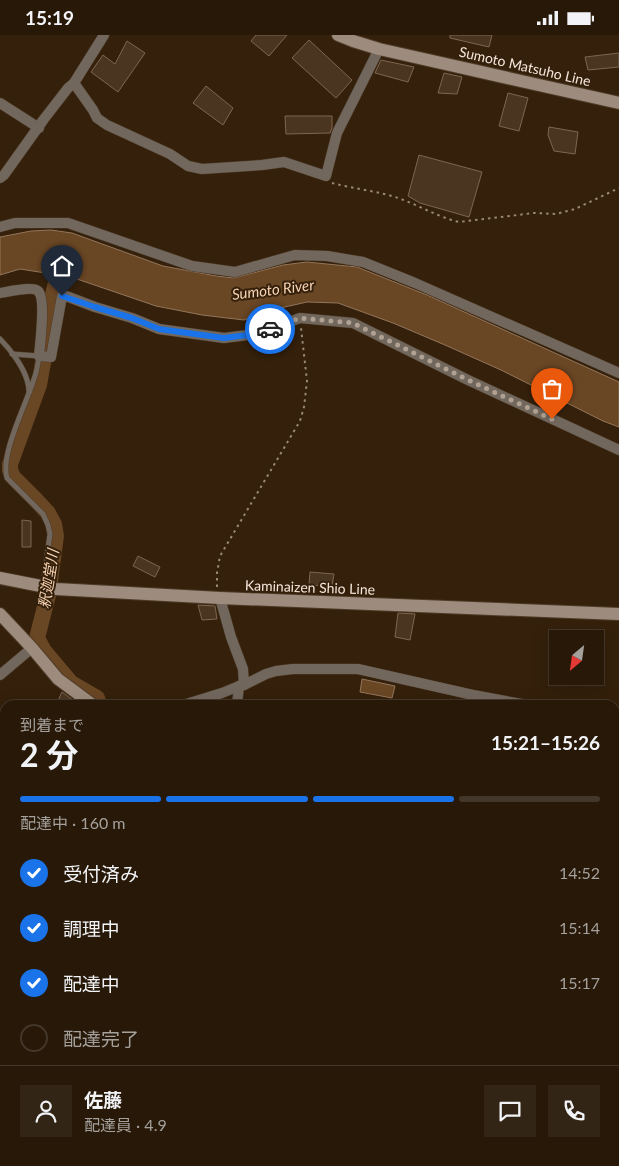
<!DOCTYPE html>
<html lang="ja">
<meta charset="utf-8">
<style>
:root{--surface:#271808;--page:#332516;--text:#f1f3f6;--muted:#a4a09c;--line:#433729;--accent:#1a73e8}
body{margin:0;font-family:Lato,"Noto Sans JP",sans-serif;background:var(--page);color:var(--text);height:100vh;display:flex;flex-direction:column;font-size:19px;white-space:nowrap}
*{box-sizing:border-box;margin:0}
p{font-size:16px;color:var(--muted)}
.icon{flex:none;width:28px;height:28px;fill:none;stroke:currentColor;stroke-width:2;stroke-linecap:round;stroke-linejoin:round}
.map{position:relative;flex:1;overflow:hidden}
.sheet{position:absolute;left:0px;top:665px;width:620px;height:466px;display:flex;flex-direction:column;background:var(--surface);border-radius:15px 15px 0 0;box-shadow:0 5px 20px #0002,0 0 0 1px var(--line)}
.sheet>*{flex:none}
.needle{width:32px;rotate:209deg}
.buttons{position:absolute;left:549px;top:595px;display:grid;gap:10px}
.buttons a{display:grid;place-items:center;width:55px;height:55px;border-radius:0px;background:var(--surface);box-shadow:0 5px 20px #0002,0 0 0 1px var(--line);font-size:25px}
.pin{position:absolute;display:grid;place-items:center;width:42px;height:42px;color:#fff;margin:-51px -21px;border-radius:50% 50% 50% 0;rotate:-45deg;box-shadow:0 0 5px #0007}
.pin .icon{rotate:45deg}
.courier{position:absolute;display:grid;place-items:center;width:50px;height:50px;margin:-25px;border:4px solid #1a73e8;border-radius:50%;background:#fff;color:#222;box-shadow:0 1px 6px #0007}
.headline em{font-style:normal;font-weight:700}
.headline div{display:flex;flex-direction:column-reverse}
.headline{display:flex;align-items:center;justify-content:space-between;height:85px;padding:0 20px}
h1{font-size:32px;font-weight:700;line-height:38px}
.bar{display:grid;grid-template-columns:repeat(4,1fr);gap:8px 5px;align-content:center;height:60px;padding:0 20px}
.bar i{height:6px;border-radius:4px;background:var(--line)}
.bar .selected{background:var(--accent)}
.bar p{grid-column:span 4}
.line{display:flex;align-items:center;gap:12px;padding:0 20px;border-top:1px solid var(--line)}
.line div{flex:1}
.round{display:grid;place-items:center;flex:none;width:52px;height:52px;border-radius:0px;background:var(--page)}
ol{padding:0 20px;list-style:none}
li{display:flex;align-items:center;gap:15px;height:55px}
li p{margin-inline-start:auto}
li .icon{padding:5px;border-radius:50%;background:var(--accent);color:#fff;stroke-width:4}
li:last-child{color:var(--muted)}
li i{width:28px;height:28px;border:2px solid var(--line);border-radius:50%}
.status{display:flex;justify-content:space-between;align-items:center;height:35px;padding:0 25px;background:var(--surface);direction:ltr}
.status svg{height:14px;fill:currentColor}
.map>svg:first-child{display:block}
.water{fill:#694624;stroke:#93765b}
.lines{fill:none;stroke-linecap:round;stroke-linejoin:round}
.river{stroke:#694624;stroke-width:16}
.building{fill:#4a3521;stroke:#7e6651}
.service-casing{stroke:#4f3c28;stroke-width:6}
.minor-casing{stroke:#4f3c28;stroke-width:11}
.secondary-casing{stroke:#4f3c28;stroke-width:14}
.path{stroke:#988877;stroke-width:2;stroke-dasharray:2.5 4;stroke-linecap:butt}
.service{stroke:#71675d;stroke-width:5}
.minor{stroke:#71675d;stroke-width:10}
.secondary{stroke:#9d8c7d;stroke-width:12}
.done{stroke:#b1a192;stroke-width:5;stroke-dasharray:0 9}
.route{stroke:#1a73e8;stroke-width:6}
.labels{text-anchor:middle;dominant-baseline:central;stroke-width:4;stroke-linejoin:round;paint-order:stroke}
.street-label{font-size:14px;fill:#f5e7db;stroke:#34200b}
.water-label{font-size:15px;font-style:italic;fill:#f7d3b3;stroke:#34200b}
</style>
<div class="status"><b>15:19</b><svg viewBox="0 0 49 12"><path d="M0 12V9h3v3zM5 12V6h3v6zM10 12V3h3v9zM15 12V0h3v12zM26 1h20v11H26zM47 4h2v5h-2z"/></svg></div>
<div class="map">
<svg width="619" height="1131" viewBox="0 0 619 1131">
<rect width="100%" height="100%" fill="#34200b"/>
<g class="water">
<path d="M51,195L72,198L163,231L216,241L234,243L283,230L307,227L357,232L427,260L619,347V392L603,386L501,335L445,310L393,288L338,268L307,267L276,274L244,285L202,280L156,271L71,242L20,234L0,240V202L31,196Z"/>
<path d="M362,644L395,651L392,663L360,657Z"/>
<path d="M5,899V1105L0,1101V901Z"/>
<path d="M19,1126H79V1131H21Z"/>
</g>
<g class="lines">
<g class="river">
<path d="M46,310L51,268L63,219"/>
<path d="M44,322L39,350L10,429V435L13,442L35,464L48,478L54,489L56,501L48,560L37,603L44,616L71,648L97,663L99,670"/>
</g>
</g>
<g class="building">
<path d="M256,0H287L269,21L251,6Z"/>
<path d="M450,0H492L489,12L450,3Z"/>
<path d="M309,5L352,45L336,63L292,23Z"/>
<path d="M127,6L145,18L118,57L91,37L103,20L115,29Z"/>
<path d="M619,18V32L588,35L585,22Z"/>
<path d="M381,25L414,32L408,47L375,38Z"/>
<path d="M444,38L462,42L457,59L438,58Z"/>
<path d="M206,51L233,73L223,90L193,68Z"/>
<path d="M508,58L528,63L519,96L499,91Z"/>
<path d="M285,81H332V93L330,98L286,99Z"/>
<path d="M549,92L578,97L575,119L554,116L548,100Z"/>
<path d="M419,120L482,137L469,182L420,168L408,161Z"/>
<path d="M22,485L31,486V512H22Z"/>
<path d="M138,521L160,532L155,542L133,531Z"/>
<path d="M310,537L334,539L332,551L309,550Z"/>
<path d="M198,570L215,571L217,584L202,585Z"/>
<path d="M398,578L415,579L410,605L395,602Z"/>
<path d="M62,657L78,669L79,670H56Z"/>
</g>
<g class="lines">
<g class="service-casing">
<g id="service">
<path d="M0,304C10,314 23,331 27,345C28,348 29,353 29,357"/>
<path d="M12,319L39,321C38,329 37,337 34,344C26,370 0,419 7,443L43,479L48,490L50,499L43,550"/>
</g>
</g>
<g class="minor-casing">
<g id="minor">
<path d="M74,48L93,75L97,83L107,90L170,119L188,131L202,134L262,130L284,127L326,141L337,98L379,14"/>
<path d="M0,68L39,93"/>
<path d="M0,143L4,140L44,84L68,53L74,48L104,0"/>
<path d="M0,192L15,188H68L192,231L235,237L295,220L327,221L363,227L415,248L619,338"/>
<path d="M0,258C7,257 33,251 38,256C46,263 40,310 39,321L51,322L62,261H66L95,272L132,283L159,294L224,303L256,299L300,283L353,288L468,345L619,415"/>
<path d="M220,563L231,602L243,634L244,650"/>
<path d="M0,640L32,613"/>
<path d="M183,670L222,658L239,651L244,650L266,639L276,636L293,634H358L473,660L527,670"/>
<path d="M237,670L239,651"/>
<path d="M615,687H619"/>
<path d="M615,720L619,718"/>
<path d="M615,1101L619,1108"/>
<path d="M597,1126V1131"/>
<path d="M291,1131L293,1126"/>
<path d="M549,1131L550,1126"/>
</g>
</g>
<g class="secondary-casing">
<g id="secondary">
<path d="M338,0L353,6L379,14L619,68"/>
<path d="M0,543L56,554L220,563L619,579"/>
<path d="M0,579L32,613L58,644L93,670"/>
<path d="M242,1131L244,1126"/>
</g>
</g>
<g class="path">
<path d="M332,148C354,154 379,156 401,164C420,171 438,182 459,187L534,178L556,179L575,174L619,153"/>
<path d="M217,552V538L220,521L300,386L304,372L307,346L301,293"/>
</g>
<use href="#service" class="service"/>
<use href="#minor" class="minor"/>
<use href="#secondary" class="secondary"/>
</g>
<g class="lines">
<path class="done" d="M270,294L300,283L353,288L468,345L552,384"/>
<path class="route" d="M62,261L95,272L132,283L159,294L224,303L256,299L270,294"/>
</g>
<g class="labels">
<g class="street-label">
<text transform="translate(525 31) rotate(13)">Sumoto Matsuho Line</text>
<text transform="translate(310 552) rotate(2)">Kaminaizen Shio Line</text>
</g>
<g class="water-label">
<text transform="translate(273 254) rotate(-7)">Sumoto River</text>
<text transform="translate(48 544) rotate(-81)">釈迦堂川</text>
</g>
</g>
</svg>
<div class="buttons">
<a><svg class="needle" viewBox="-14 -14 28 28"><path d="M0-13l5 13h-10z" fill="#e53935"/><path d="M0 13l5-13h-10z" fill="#a4a09c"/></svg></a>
</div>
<div class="pin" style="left:552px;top:384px;background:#ea580c"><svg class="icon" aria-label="bag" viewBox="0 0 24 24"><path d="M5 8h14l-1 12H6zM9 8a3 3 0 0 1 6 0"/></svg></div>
<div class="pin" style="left:62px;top:261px;background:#1f2937"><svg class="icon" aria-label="home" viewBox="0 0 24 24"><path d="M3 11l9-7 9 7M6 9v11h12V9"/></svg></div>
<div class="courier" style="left:270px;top:294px"><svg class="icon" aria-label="car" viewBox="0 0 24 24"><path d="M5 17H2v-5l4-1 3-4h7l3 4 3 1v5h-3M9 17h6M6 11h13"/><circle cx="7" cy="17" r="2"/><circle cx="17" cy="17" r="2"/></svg></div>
<section class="sheet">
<div class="headline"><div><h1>2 分</h1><p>到着まで</p></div><em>15:21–15:26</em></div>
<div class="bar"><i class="selected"></i><i class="selected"></i><i class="selected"></i><i></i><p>配達中 · 160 m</p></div>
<ol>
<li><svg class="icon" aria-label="check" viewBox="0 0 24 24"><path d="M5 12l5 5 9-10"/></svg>受付済み<p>14:52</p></li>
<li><svg class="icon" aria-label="check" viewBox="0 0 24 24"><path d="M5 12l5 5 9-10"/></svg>調理中<p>15:14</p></li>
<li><svg class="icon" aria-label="check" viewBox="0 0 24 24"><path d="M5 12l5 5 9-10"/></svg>配達中<p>15:17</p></li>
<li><i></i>配達完了</li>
</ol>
<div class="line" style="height:90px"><a class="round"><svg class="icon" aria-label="person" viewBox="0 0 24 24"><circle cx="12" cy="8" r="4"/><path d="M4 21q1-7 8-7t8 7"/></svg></a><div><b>佐藤</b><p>配達員 · 4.9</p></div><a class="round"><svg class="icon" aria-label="chat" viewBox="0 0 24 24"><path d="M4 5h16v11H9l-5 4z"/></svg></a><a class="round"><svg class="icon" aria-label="phone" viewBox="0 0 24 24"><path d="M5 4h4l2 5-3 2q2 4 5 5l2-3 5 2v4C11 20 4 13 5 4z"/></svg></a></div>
</section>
</div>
